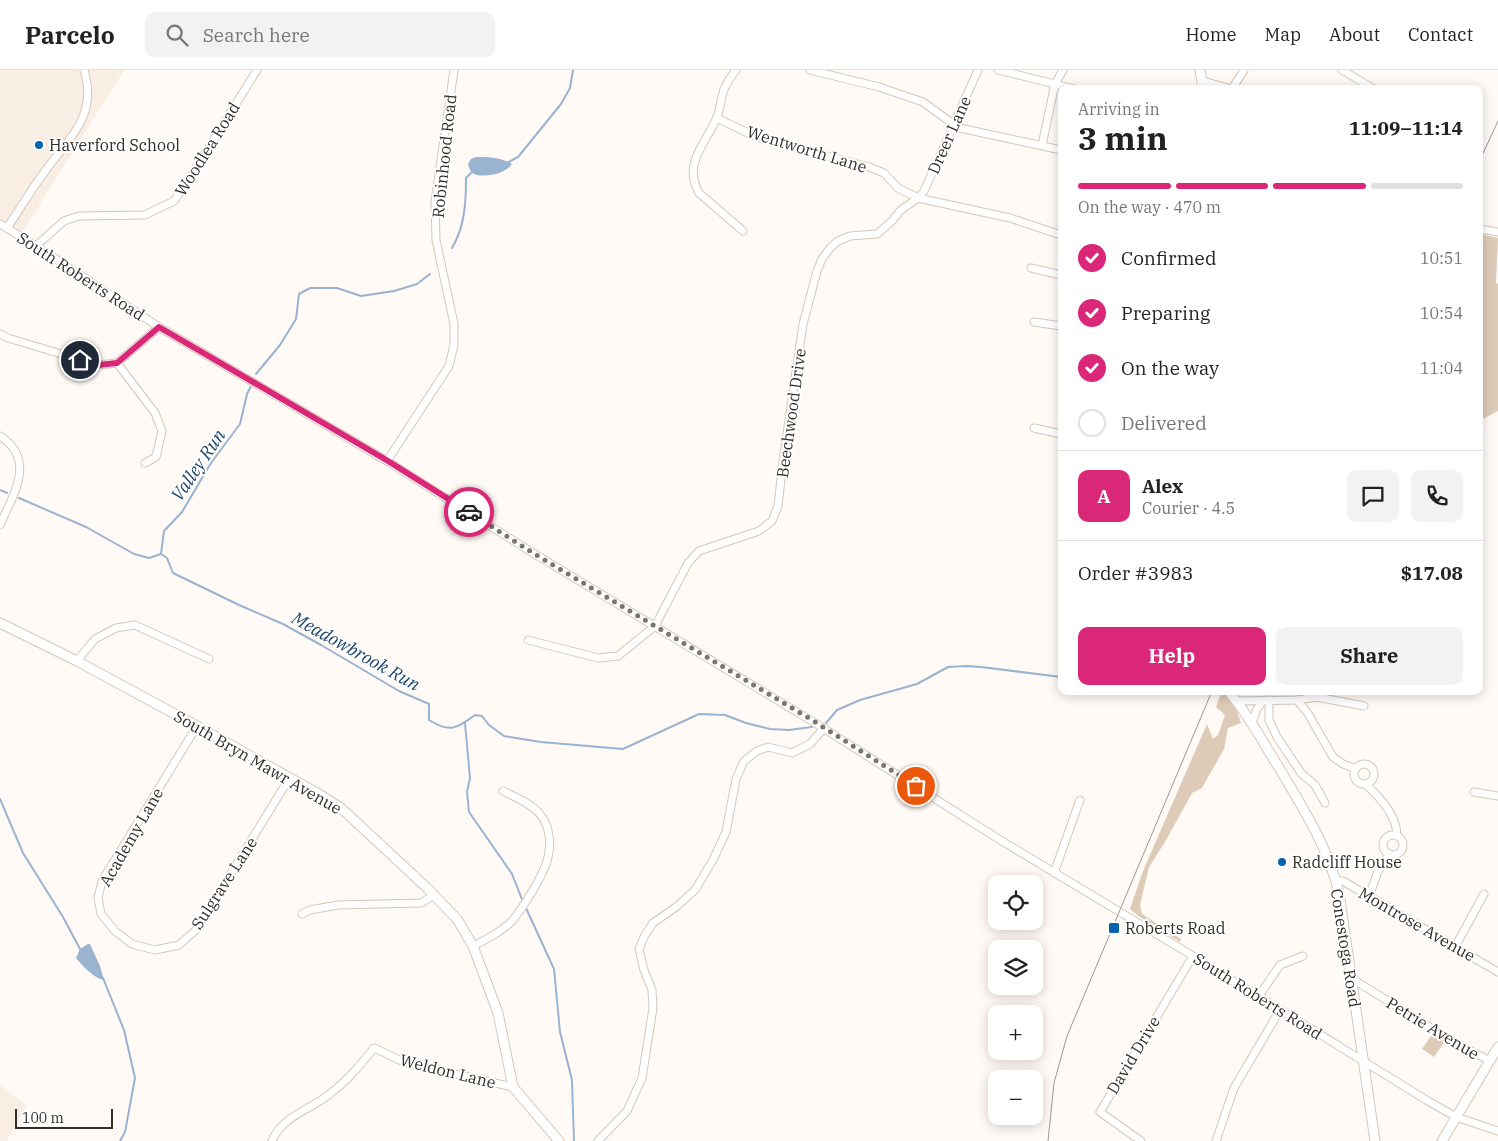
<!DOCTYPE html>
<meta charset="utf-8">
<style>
:root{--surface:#fff;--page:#f2f2f2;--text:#222;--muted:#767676;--line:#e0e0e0;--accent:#db2777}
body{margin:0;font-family:"IBM Plex Serif",serif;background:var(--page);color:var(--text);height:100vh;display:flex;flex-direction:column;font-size:19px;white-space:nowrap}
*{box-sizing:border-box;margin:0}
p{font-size:16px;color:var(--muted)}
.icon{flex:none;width:28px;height:28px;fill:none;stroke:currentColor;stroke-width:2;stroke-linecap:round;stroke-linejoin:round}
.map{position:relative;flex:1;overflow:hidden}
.sheet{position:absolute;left:1058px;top:15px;width:425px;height:610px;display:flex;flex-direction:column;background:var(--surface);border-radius:10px;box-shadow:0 2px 12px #0003}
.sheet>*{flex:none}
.buttons{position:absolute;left:988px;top:805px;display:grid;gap:10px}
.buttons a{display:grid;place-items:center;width:55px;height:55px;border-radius:10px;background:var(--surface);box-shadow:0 2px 12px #0003;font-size:25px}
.scale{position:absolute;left:15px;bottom:12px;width:98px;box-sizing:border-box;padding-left:5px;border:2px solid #312d28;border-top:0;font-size:14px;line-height:18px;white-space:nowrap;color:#312d28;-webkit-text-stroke:4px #fff;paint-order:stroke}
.pin{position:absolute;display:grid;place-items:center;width:42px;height:42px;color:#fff;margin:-21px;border:2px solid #fff;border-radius:50%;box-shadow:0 1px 5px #0007}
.courier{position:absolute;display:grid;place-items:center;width:50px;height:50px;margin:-25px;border:4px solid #db2777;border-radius:50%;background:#fff;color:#222;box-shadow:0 1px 6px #0007}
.head em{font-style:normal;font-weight:800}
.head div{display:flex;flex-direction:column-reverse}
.head{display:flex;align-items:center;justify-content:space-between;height:85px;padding:0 20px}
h1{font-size:32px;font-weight:800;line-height:38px}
.bar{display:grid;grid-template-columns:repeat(4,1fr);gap:8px 5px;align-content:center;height:60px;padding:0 20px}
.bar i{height:6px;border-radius:4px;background:var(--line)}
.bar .selected{background:var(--accent)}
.bar p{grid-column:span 4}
.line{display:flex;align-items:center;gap:12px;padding:0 20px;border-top:1px solid var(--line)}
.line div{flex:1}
.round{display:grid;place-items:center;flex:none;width:52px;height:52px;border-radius:10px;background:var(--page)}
ol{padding:0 20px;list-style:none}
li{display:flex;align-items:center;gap:15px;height:55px}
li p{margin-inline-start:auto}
li .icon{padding:5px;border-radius:50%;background:var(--accent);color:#fff;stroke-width:4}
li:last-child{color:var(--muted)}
li i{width:28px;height:28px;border:2px solid var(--line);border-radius:50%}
.button{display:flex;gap:10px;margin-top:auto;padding:10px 20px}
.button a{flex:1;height:58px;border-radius:10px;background:var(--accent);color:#fff;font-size:20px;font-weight:800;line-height:58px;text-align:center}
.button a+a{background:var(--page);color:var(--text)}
header{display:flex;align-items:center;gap:30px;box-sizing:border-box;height:70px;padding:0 25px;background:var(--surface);border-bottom:1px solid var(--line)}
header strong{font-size:24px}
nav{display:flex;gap:28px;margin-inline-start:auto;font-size:18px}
.search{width:350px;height:45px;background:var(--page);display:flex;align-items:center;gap:12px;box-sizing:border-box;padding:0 18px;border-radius:10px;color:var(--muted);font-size:19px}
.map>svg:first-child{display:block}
.built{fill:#f9eee3}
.green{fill:#decbb7}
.water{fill:#9ab3d0}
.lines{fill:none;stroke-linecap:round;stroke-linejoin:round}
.stream{stroke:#9ab3d0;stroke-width:2}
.minor-casing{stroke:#d4c7bb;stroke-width:9}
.major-casing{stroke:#d4c7bb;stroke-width:11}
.minor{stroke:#fff;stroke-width:7}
.major{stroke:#fff;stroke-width:9}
.tram{stroke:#9d9994;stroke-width:1}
.done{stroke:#797570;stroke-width:5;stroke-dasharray:0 9}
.route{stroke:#db2777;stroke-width:6}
.poi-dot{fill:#0763b1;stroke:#fff;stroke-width:2}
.labels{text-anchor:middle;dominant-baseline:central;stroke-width:4;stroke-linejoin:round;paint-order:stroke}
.street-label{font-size:16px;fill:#312d28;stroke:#fff}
.poi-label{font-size:16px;fill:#312d28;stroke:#fff;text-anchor:start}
.water-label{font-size:18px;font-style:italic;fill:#1f456c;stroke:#fff}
</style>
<header>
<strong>Parcelo</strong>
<div class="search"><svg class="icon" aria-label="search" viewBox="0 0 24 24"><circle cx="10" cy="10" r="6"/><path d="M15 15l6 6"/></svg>Search here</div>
<nav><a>Home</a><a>Map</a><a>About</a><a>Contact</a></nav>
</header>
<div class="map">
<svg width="1498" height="1071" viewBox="0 0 1498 1071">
<rect width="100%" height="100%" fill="#fffaf5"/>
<g class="built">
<path d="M0,0H124L22,163L0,150Z"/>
<path d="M0,1015L27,1036L7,1071H0Z"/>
</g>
<g class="green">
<path d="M1479,164L1498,168L1496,213L1498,214V341L1479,351Z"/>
<path d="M1222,621H1228L1226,627L1235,635L1241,653L1228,658L1224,679L1202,718L1192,723L1165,772L1149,797L1140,835L1142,844L1181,869L1180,872L1140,847L1130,839L1143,801L1207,654L1213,669L1218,665L1225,645L1216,637Z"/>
<path d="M1435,960L1447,968L1434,987L1422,979Z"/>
</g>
<g class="water">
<path d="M475,87C488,87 501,87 512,94C506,104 485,108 474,104C471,103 469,98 468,94L471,89Z"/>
<path d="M88,874H90L100,896L104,910C93,908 83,896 76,888L80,879Z"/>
</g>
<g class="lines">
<g class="stream">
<path d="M507,93L518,87L561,34L570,18L573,0"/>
<path d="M452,178C465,156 466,132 466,108L472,102"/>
<path d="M256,304L280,275L296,249L299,224L310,218H337L361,226L394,221L417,214L430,204"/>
<path d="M0,420L7,423"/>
<path d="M19,428L86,457L134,484L149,488L161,484L167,488L173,503L239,535L283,554L321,575L399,621L429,634V650C450,663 456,659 475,645L482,646L489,655L504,666L541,672L623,679L699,644L725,645L746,653L770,659L789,660L812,657"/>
<path d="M161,484L164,461L182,442L211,393L240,354L247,324L251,316"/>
<path d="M465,653L470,708L467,722L469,742L512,804L523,832"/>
<path d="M826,653L837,640L860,630L917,614L948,597L967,596L981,597L1061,607"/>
<path d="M0,729L23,783L63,847L80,879"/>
<path d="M525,836L554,899L560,962L572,1010L574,1071"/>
<path d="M103,908L124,960L135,1008L125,1062L120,1071"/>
</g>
<g class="minor-casing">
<g id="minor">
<path d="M736,0C732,5 728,11 725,17C721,26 721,37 717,47C707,73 682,92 699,123L743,161"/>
<path d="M810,0L879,17L923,32L953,54L960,58L1061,80"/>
<path d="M998,0L1075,19"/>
<path d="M1342,0L1374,19"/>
<path d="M1203,11L1231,19"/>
<path d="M1232,19L1244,0"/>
<path d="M717,48L750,64L773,72L869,97L884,103L898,118L918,128L1010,148L1061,165"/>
<path d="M1042,75L1055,14L1063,0"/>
<path d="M0,154L36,176L159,257L387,391L533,483L812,651L997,768L1188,883L1428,1031L1456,1047L1498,1061"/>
<path d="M7,158C20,139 32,118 46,100C70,66 98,46 84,0"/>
<path d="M1479,159L1498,162"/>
<path d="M36,176L64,151L79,146L145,145L174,131L186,114L257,0"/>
<path d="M1031,198L1061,205"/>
<path d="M1034,252L1061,256"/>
<path d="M0,264L8,268L98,295L117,293L159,257"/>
<path d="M117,293L155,343L162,361L156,387L145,393"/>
<path d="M1034,358L1061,364"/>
<path d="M0,366C37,390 13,425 0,455"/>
<path d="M387,391L449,296L454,275V254L436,170L435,132L454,0"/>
<path d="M528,570L598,588L618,586L655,556L688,493L699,481L759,461L772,451L778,436L783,391L803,254L817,201L822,189L830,178L838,171L850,166L877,164L891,152L901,140L918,128L924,121L978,0"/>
<path d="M77,591L95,569L116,558L135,555L209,589"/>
<path d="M1269,630V650L1277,667L1301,703L1315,715L1325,733"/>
<path d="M1297,630L1307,642L1333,687L1343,694L1356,699"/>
<path d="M1237,631L1297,630L1317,627L1364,636"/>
<path d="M1252,653L1257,639L1263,631"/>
<path d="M197,656L102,811L98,828L101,844L115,861L132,874L155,880L179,875L197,859L290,707"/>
<circle cx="1364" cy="704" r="10"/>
<path d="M1365,714C1380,727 1397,745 1397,766"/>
<path d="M1474,722L1498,726"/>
<circle cx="1393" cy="775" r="10"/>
<path d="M1054,803L1080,730"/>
<path d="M1336,811H1343L1498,902"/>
<path d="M1369,827L1378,801L1390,784"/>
<path d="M302,844L310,840L338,835L421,833L434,825"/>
<path d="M473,876C487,869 501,862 512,851C522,839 541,809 546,794C552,778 551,756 539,743C530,733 515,727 503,721"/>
<path d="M1455,877L1484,824"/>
<path d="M1351,908L1447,968L1490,991"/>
<path d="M1259,926L1280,895L1303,886"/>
<path d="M272,1071C282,1046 312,1039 331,1023C348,1010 361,994 374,978L406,993L513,1017"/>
<path d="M598,1071L627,1041L642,1008L653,938L652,920L644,900L639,879L645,865L653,853L676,837L695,820L713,790L726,762L736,709L744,691L757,681L768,677L792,683L810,674L824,658"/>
<path d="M1141,1071L1100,1042L1193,886"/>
<path d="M1216,1071L1234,1018L1280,940"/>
</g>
</g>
<g class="major-casing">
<g id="major">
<path d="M1200,0L1203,19"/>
<path d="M0,553L77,591L197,656L317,723L341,738L426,817L457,849L473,876L498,943L513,1017L559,1071"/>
<path d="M1229,622C1249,645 1262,671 1278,696C1302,737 1328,776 1339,823L1375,1071"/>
<path d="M1442,1071L1498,977"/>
</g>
</g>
<use href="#minor" class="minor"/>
<use href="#major" class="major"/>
<g class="tram">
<path d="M1479,92L1498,51"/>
<path d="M1048,1071L1054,1013L1067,966L1212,621"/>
</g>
</g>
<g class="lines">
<path class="done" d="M469,442L533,483L812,650L916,716"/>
<path class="route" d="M80,290L98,295L117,293L159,257L388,391L469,442"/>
</g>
<g class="poi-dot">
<circle cx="39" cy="75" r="5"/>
<circle cx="1282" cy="792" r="5"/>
<rect x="1108" y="852" width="12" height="12" rx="2.5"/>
</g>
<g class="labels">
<g class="street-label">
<text transform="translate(949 65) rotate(-66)">Dreer Lane</text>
<text transform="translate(207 79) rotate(-58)">Woodlea Road</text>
<text transform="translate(807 79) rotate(17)">Wentworth Lane</text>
<text transform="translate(444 86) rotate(-84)">Robinhood Road</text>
<text transform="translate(81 206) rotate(33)">South Roberts Road</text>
<text transform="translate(791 343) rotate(-82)">Beechwood Drive</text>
<text transform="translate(258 692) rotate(30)">South Bryn Mawr Avenue</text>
<text transform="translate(131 767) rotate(-60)">Academy Lane</text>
<text transform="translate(224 813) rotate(-57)">Sulgrave Lane</text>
<text transform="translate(1417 854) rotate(30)">Montrose Avenue</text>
<text transform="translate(1346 878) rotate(81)">Conestoga Road</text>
<text transform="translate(1258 926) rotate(32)">South Roberts Road</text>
<text transform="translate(1433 958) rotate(31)">Petrie Avenue</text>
<text transform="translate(1133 985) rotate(-59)">David Drive</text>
<text transform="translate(448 1001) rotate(14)">Weldon Lane</text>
</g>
<g class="poi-label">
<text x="49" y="75">Haverford School</text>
<text x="1292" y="792">Radcliff House</text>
<text x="1125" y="858">Roberts Road</text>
</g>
<g class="water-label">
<text transform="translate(198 395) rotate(-56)">Valley Run</text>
<text transform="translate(356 581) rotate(29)">Meadowbrook Run</text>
</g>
</g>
</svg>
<div class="buttons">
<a><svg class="icon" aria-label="locate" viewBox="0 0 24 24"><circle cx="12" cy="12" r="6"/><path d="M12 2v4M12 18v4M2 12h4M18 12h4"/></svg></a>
<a><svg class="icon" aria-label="layers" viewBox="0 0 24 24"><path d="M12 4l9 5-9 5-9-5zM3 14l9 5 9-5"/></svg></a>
<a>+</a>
<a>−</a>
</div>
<div class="scale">100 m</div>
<div class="pin" style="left:916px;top:716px;background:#ea580c"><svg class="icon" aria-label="bag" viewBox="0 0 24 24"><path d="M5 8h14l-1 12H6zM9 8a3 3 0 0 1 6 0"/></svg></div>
<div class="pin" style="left:80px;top:290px;background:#1f2937"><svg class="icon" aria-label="home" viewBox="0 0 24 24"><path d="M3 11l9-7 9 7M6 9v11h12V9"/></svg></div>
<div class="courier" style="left:469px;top:442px"><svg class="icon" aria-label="car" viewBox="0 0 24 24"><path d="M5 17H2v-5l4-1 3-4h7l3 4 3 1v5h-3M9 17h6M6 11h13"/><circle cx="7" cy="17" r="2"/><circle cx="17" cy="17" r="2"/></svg></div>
<section class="sheet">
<div class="head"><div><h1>3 min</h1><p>Arriving in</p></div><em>11:09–11:14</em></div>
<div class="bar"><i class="selected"></i><i class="selected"></i><i class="selected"></i><i></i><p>On the way · 470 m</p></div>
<ol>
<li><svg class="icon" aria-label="check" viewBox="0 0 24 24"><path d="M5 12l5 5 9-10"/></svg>Confirmed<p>10:51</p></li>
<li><svg class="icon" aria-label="check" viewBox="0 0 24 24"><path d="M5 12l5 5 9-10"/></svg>Preparing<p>10:54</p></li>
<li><svg class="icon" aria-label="check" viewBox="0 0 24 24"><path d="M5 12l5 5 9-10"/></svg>On the way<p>11:04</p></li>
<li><i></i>Delivered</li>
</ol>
<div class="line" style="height:90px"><b class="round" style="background:var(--accent);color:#fff">A</b><div><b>Alex</b><p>Courier · 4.5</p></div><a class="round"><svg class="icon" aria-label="chat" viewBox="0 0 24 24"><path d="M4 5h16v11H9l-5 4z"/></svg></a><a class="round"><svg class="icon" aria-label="phone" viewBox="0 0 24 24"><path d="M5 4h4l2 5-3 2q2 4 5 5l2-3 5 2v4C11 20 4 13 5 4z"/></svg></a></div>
<div class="line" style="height:65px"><div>Order #3983</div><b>$17.08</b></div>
<div class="button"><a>Help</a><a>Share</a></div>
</section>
</div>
